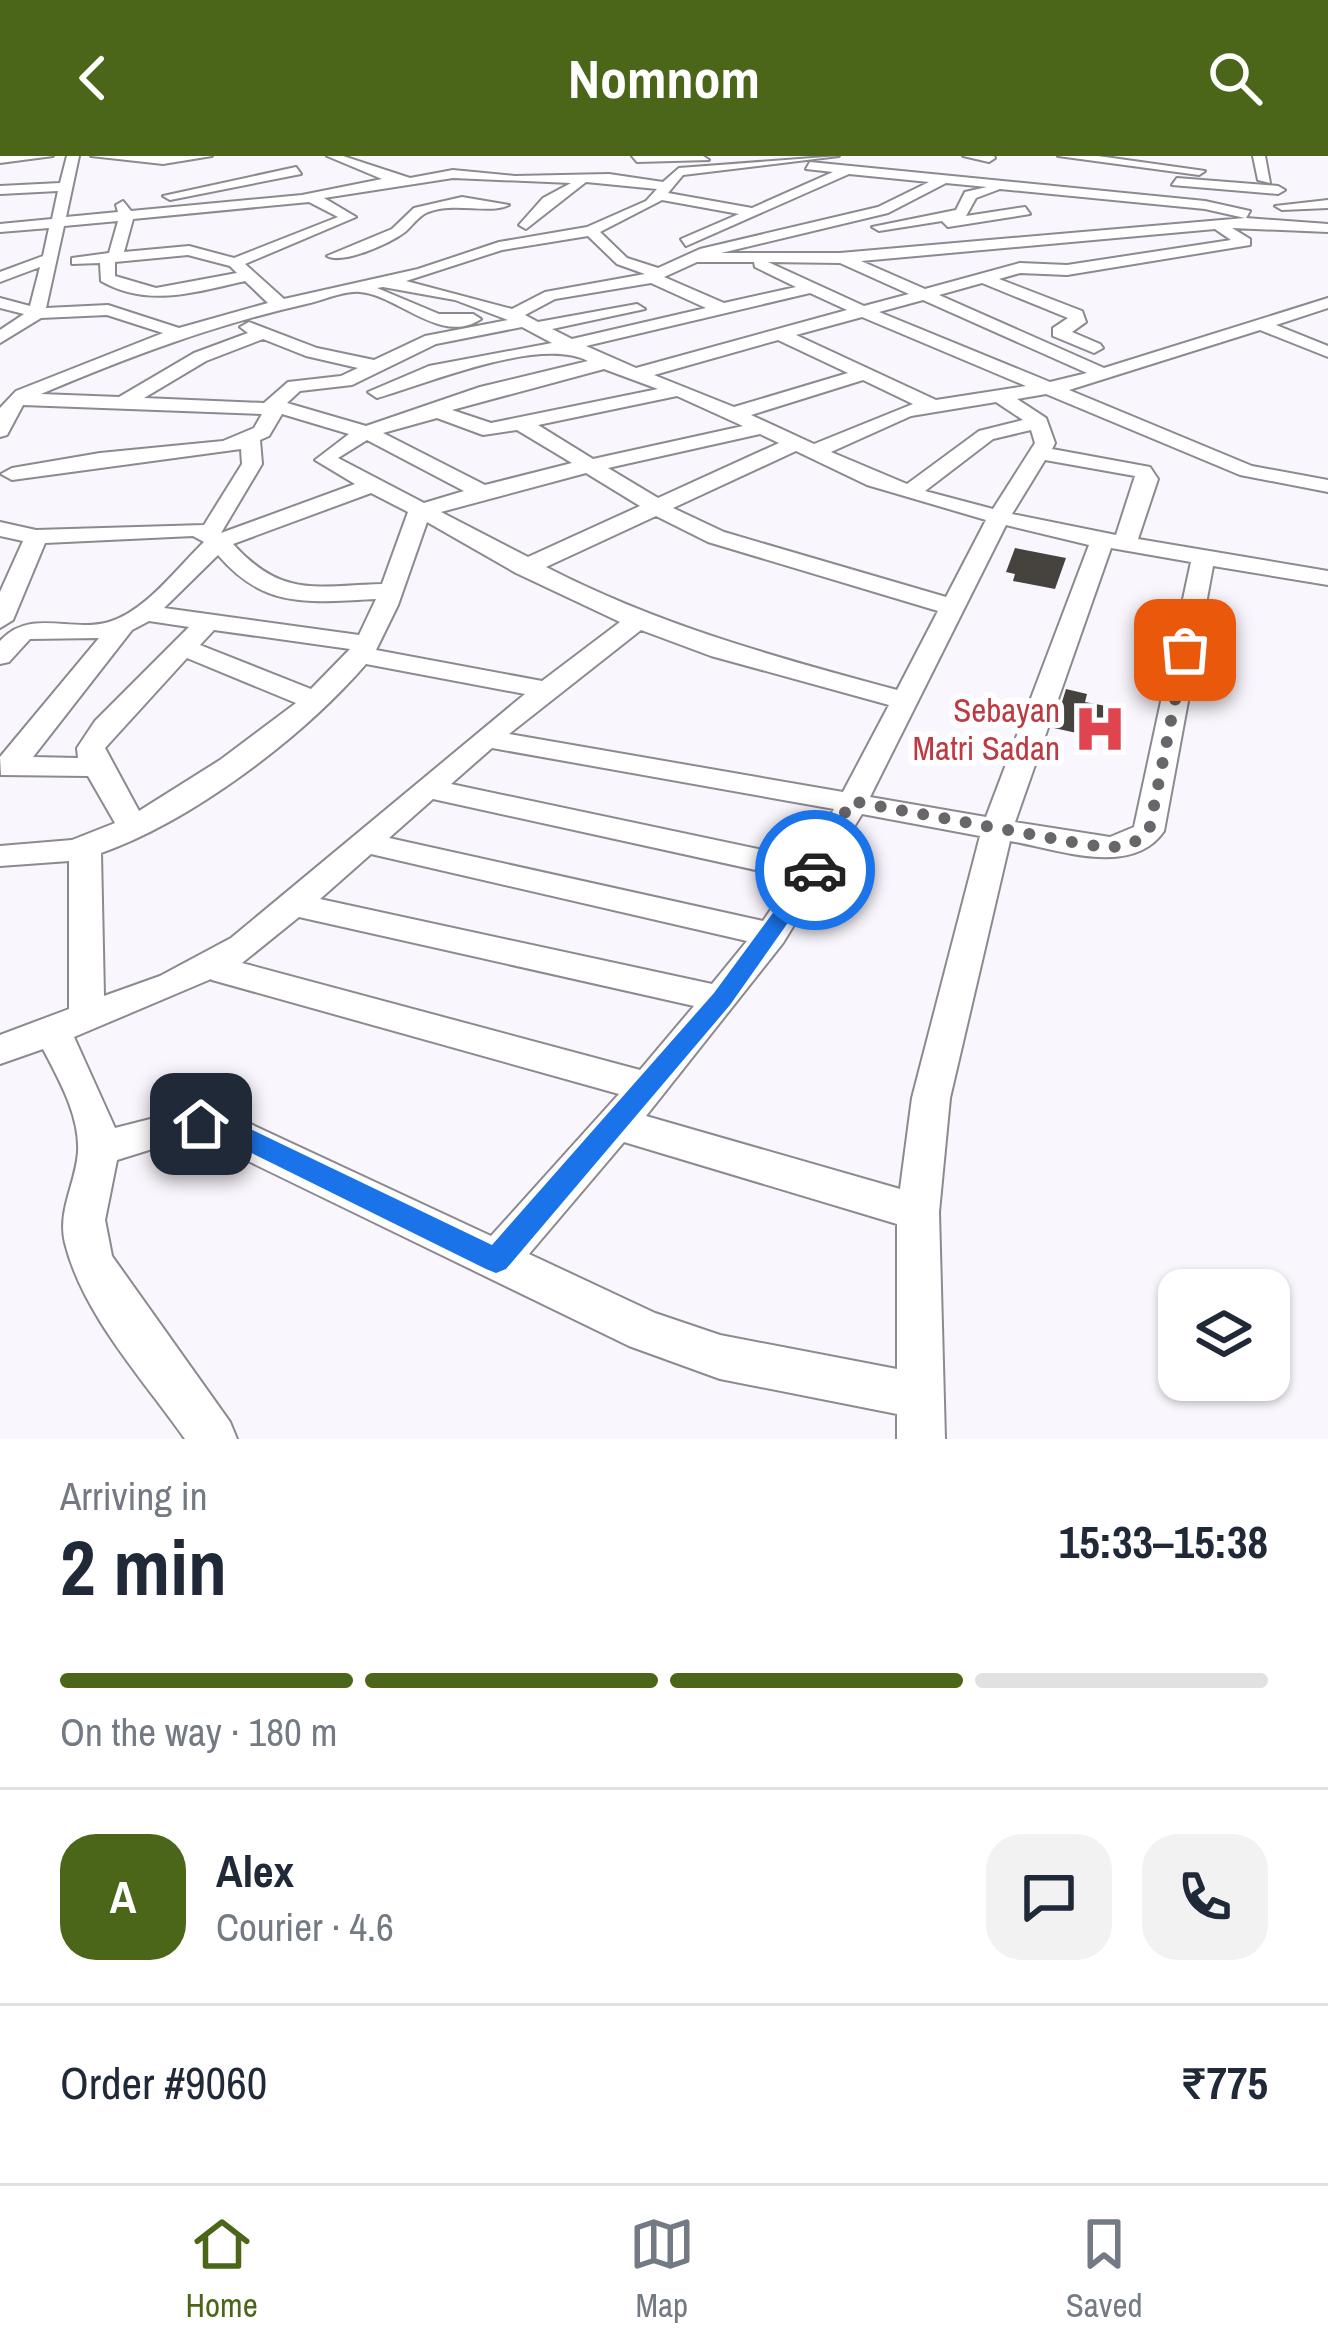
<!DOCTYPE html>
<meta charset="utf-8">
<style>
:root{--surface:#fff;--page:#f2f2f3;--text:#1f2937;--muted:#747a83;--line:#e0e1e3;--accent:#4b6619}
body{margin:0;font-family:"Archivo Narrow",sans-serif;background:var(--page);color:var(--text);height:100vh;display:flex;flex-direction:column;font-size:45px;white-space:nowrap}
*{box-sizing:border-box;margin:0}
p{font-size:39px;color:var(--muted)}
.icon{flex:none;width:66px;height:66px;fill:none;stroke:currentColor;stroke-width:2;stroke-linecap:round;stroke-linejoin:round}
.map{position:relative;height:1283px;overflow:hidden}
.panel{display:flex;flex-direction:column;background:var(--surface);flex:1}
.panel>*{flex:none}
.fabs{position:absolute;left:1158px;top:1113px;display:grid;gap:24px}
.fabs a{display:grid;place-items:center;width:132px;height:132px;border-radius:24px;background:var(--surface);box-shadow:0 3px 9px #0004;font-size:60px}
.pin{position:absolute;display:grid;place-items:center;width:102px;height:102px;color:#fff;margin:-51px;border-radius:24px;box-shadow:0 6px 18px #0006}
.courier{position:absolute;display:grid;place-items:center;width:120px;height:120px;margin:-60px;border:9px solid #1a73e8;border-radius:50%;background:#fff;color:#222;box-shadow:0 3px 15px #0007}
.summary em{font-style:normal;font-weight:700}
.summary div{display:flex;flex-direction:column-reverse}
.summary{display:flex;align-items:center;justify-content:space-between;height:204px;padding:0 60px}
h1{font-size:78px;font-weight:700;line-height:90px}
.bar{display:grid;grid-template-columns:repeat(4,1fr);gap:18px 12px;align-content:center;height:144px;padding:0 60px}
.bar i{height:15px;border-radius:9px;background:var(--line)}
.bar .on{background:var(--accent)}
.bar p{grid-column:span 4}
.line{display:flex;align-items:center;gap:30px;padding:0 60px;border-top:3px solid var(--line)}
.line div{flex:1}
.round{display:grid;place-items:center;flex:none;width:126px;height:126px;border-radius:36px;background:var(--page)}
header{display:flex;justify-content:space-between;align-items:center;height:156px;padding:0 60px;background:var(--accent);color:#fff;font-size:54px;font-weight:700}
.menu{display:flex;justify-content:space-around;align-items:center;height:168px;border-top:3px solid var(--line);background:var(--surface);font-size:33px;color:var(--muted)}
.menu a{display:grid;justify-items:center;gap:6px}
.menu .on{color:var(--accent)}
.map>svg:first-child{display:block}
.building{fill:#46423d}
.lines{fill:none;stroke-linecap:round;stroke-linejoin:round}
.street-casing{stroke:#8c898f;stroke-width:4}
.street{fill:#fff;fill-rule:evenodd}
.route{fill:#1a73e8}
.done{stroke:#68666a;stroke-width:12;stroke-dasharray:0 21.6}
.labels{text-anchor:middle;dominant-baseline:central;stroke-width:12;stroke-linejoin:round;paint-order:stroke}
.health-label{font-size:33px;fill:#be3a42;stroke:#fff;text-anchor:end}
</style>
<header><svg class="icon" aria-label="back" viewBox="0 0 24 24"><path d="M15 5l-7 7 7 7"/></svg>Nomnom<svg class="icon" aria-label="search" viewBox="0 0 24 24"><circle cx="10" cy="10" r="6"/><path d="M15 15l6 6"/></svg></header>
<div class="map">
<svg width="1328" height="1283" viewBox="0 0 1328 1283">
<rect width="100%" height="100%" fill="#faf6fd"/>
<g class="building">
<path d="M1015,392L1066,402L1055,433L1013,425L1015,418L1006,416Z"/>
<path d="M1066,533L1087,538L1085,546L1106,550L1104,558L1119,562L1113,585L1054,572Z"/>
</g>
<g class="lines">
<g class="street-casing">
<g id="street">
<path d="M0,0H53L0,7Z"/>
<path d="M67,0H79L66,61L118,56L116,49L123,45L131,55L302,39L382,23L327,0H343L410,22L453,14L515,20L609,18L663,26L679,12L839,0L683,19L668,37L752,52L833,16L806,13L810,6L1205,45L1250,55L1246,62L1328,68V76L1232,72L1250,83V89L1067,119L1020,117L999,123L1082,155L1086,166L1072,176L1100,188L1103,192L1094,197L1053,180V172L1068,162L982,127L939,139L1104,212L1328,142V152L1276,169L1328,190V201L1260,174L1069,234L1252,310L1328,324V336L1240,319L1046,238L1017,243L1046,262L1055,287L1052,293L1150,311L1158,323L1138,383L1328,415V429L1213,410L1164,675C1132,722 1056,693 1010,685L950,942L939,1056L945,1283H897V1258L720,1223L629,1190L211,987L162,990L117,1004L105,1064L112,1100L230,1266L237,1283H185C143,1223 83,1159 65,1087C57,1055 76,1027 78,996C80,960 59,924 43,893L0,908V879L69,853V705L0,710V690L72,684L115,667L88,620L1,619L0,601L99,482L30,483L9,506L0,508V485C30,452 70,477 109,466C146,455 177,412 204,386L193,380L45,387L13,464L0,472V436L23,385L0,380V366L36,374L204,369L242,308L241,293L12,324L1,318L12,312L100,297L223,285L254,272L262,258L23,249L7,279L0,281V252L16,235L163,177L107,159L41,162L0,187V174L24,158L0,152V142L30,150L40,111L0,126V116L43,100L49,72L0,76V68L52,63L58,35L0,38V30L60,27ZM849,18L929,26L878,51L700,93L658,112L627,102L600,76L662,44L739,58L681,83L686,90ZM453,22L571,27L543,42L519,69L526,73L586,26L657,33L646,45L587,71L499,86L418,113L284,143L245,108L356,61L324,42ZM946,27L987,31L965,36L956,54L872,71L879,75L942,65L948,71L1030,58L1025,51L966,60L976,42L1000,33L1205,53L1245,62L840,97H721L888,57ZM309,46L338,61L234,102L189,90L124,96L133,63ZM118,65L109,97L72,102V108L100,107L101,125C148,152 196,136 245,125L268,147L179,172L108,149L46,152L64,70ZM1215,73L1231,84L1067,109L1020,107L925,133L861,105ZM588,80L617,108L645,118L545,136L512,153L406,125L502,94ZM188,99L230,110L237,117L156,132L115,120V106ZM697,106H754L755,111L796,131L724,147L664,121ZM768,106L840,107L909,138L864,150ZM651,127L706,152L572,183L552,173L645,153L637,148L538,166L525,159L555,143ZM383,131L455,144L508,164L425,180L374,204L317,192L249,166L240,171L248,177L194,197L119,241L41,238C128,201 213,169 306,148C321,145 345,134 360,136C398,139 441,190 481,163L473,158H439L377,132ZM810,137L847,154L636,212L586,190ZM923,144L1087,217L1050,226L879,156ZM862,161L1026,230L936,244L796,179ZM522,171L552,187L429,210L368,236L377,242C429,227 540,180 588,205L480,231L366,270L287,247L300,235L352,229L436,188ZM263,183L306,200L358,212L341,220L288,226L264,247L144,242L206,205ZM778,184L848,217L734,251L654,219ZM604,213L658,233L491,267L452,254ZM863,224L913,248L814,288L751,259ZM677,240L743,270L593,303L538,269ZM996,246L1023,264L979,275L907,328L831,296L911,260ZM282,258L349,278L315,304L355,328L221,377L262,308L260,284L269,280ZM437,262L483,279L517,274L572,307L485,329L383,277ZM1031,274L1035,287L993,353L925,335L993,283ZM760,278L779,287L658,342L608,312ZM367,284L464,335L424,347L338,302ZM796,295L867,329L986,364L946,441L724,376L673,352ZM1045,304L1135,320L1116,379L1012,358ZM586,317L640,350L528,401L441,356ZM371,337L408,356L382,428C316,430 282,442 233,388ZM656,360L708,386L938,455L897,534C775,501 658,469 546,411ZM427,366L516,417L620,466L542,525L376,494L398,449ZM1006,369L1089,389L986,661L870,641ZM1111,392L1191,406L1134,671L1110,681L1015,666ZM218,399C265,454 309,446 376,443L359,479L164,452ZM149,465L189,471L95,565L77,592L78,602L33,601L132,474ZM214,474L350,493L311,533L200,489ZM641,474L711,500L889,549L843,636L509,578ZM187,502L296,547L220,604L139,655L105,592ZM366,508L525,538L231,782L160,820L104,840L101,697C192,665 303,581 366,508ZM492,592L834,653L805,703L451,628ZM433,643L792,722L763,765L389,682ZM862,658L980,680L912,942L900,1033L646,960L783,787ZM371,698L747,785L712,828L320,743ZM299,761L694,850L640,914L242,807ZM211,823L212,824L619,938L491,1080L229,958L178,956L115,972L74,881ZM624,986L897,1068V1213L720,1179L655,1157L529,1098Z"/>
<path d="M91,0H212L163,8Z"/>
<path d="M632,0H703L709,4L637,6Z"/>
<path d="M963,0H994L995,2L989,6Z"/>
<path d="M1058,0H1098L1205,15L1199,19Z"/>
<path d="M1253,0H1265L1270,27L1258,24Z"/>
<path d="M296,11L301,18L170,44L163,40Z"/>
<path d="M1177,22L1278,30L1285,34L1278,38L1172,29Z"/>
<path d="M462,41L509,49C489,59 453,45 426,57C418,61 412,70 405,76C391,87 342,109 327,100L392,73L414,52Z"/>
<path d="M1328,44V52L1282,54L1275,50Z"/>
</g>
</g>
<use href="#street" class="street"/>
</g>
<path class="route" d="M815,707L825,714L730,849L506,1113L496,1117L486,1113L223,983L192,975L189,968L201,958L238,967L492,1089L714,837L808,709Z"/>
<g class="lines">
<path class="done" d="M815,714L851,645L1083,688C1110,692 1129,695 1149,675L1185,494"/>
</g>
<defs>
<g id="hospital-bare" transform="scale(4.14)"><path d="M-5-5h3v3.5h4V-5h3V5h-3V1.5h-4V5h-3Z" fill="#e0444e" stroke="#fff" stroke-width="2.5" paint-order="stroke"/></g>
</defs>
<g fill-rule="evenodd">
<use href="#hospital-bare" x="1100" y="573"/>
</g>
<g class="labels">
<g class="health-label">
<text x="1060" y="554">Sebayan<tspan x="1060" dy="38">Matri Sadan</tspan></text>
</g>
</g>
</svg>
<div class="fabs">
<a><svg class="icon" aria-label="layers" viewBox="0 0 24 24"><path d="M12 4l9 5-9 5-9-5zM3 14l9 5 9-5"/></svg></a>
</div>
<div class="pin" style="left:1185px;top:494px;background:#ea580c"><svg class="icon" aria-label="bag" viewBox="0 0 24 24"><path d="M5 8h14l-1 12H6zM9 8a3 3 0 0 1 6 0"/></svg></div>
<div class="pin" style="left:201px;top:968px;background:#1f2937"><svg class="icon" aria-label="home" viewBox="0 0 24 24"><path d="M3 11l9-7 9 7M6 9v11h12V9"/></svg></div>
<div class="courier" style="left:815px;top:714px"><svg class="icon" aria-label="car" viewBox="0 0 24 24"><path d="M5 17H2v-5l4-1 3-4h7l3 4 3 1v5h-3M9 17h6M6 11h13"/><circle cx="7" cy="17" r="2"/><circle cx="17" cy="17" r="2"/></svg></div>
</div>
<section class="panel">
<div class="summary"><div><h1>2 min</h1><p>Arriving in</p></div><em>15:33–15:38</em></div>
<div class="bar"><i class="on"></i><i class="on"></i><i class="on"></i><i></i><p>On the way · 180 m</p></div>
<div class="line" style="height:216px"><b class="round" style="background:var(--accent);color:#fff">A</b><div><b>Alex</b><p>Courier · 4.6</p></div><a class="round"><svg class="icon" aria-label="chat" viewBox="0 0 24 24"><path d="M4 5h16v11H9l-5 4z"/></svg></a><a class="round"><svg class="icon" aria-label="phone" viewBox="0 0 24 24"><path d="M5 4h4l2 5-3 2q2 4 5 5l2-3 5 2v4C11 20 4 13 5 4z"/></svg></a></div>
<div class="line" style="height:156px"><div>Order #9060</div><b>₹775</b></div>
</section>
<nav class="menu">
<a class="on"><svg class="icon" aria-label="home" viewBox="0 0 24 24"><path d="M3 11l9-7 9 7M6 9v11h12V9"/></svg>Home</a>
<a><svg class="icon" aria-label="map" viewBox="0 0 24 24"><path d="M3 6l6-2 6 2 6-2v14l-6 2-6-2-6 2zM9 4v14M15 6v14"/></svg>Map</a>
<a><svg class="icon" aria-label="saved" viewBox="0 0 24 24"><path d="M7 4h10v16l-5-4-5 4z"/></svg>Saved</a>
</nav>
